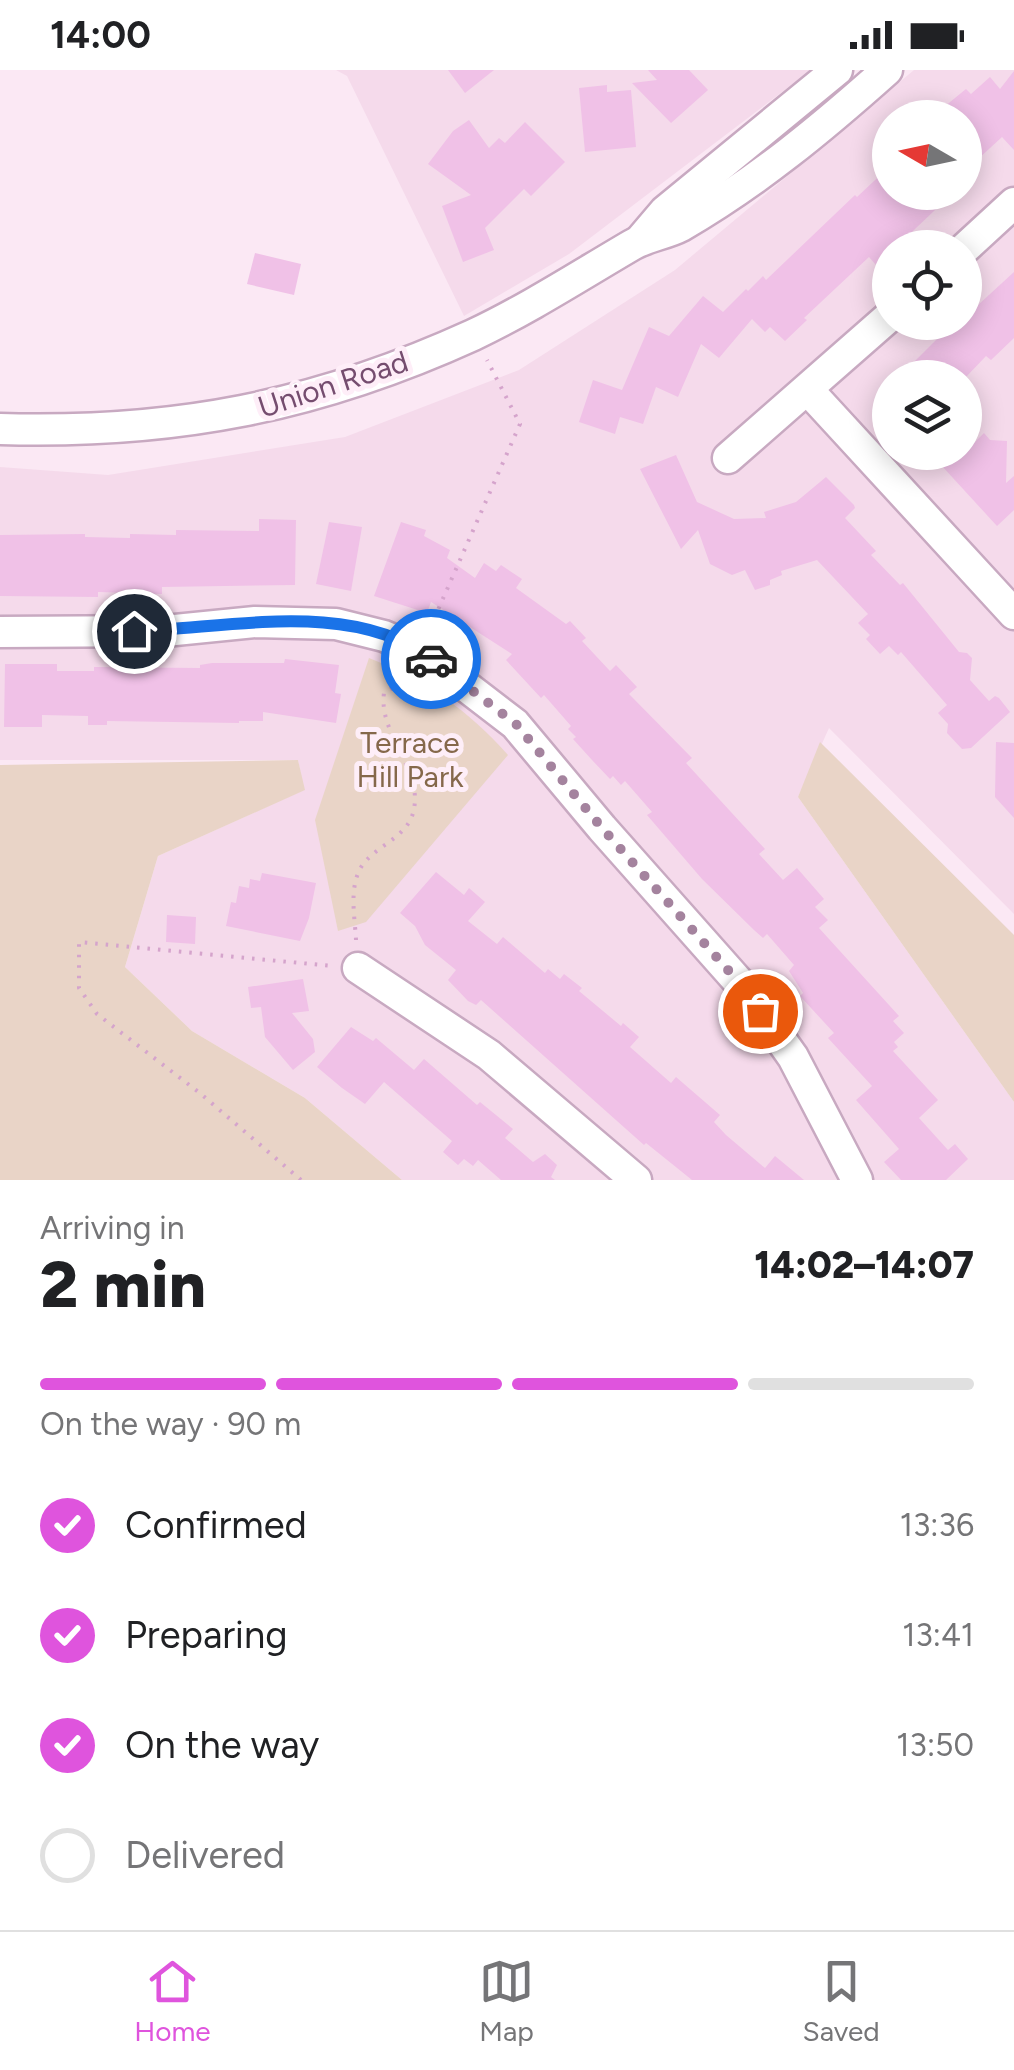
<!DOCTYPE html>
<meta charset="utf-8">
<style>
:root{--surface:#fff;--page:#f2f2f2;--text:#202124;--muted:#757577;--line:#e0e0e0;--accent:#df54dd}
body{margin:0;font-family:Figtree,sans-serif;background:var(--page);color:var(--text);height:100vh;display:flex;flex-direction:column;font-size:38px;white-space:nowrap}
*{box-sizing:border-box;margin:0}
p{font-size:32px;color:var(--muted)}
.icon{flex:none;width:55px;height:55px;fill:none;stroke:currentColor;stroke-width:2;stroke-linecap:round;stroke-linejoin:round}
.map{position:relative;height:1110px;overflow:hidden}
.details{display:flex;flex-direction:column;background:var(--surface);flex:1}
.details>*{flex:none}
.needle{width:65px;rotate:279deg}
.controls{position:absolute;left:872px;top:30px;display:grid;gap:20px}
.controls a{display:grid;place-items:center;width:110px;height:110px;border-radius:50%;background:var(--surface);box-shadow:0 5px 25px #0003;font-size:50px}
.pin{position:absolute;display:grid;place-items:center;width:85px;height:85px;color:#fff;margin:-42px;border:5px solid #fff;border-radius:50%;box-shadow:0 2px 10px #0007}
.courier{position:absolute;display:grid;place-items:center;width:100px;height:100px;margin:-50px;border:8px solid #1a73e8;border-radius:50%;background:#fff;color:#222;box-shadow:0 2px 12px #0007}
.overview em{font-style:normal;font-weight:800}
.overview div{display:flex;flex-direction:column-reverse}
.overview{display:flex;align-items:center;justify-content:space-between;height:170px;padding:0 40px}
h1{font-size:65px;font-weight:800;line-height:75px}
.bar{display:grid;grid-template-columns:repeat(4,1fr);gap:15px 10px;align-content:center;height:120px;padding:0 40px}
.bar i{height:12px;border-radius:8px;background:var(--line)}
.bar .on{background:var(--accent)}
.bar p{grid-column:span 4}
ol{padding:0 40px;list-style:none}
li{display:flex;align-items:center;gap:30px;height:110px}
li p{margin-inline-start:auto}
li .icon{padding:10px;border-radius:50%;background:var(--accent);color:#fff;stroke-width:4}
li:last-child{color:var(--muted)}
li i{width:55px;height:55px;border:5px solid var(--line);border-radius:50%}
.status{display:flex;justify-content:space-between;align-items:center;height:70px;padding:0 50px;background:var(--surface);direction:ltr}
.status svg{height:28px;fill:currentColor}
.dock{display:flex;justify-content:space-around;align-items:center;height:140px;border-top:2px solid var(--line);background:var(--surface);font-size:28px;color:var(--muted)}
.dock a{display:grid;justify-items:center;gap:5px}
.dock .on{color:var(--accent)}
.map>svg:first-child{display:block}
.residential{fill:#f5daeb;fill-rule:evenodd}
.green{fill:#e9d4c7}
.building{fill:#f0c1e7}
.lines{fill:none;stroke-linecap:round;stroke-linejoin:round}
.minor-casing{stroke:#c8a9c1;stroke-width:35}
.path{stroke:#d5a4cc;stroke-width:4;stroke-dasharray:2.5 8;stroke-linecap:butt}
.minor{stroke:#fff;stroke-width:30}
.done{stroke:#a4839e;stroke-width:10;stroke-dasharray:0 18}
.route{stroke:#1a73e8;stroke-width:12}
.labels{text-anchor:middle;dominant-baseline:central;stroke-width:10;stroke-linejoin:round;paint-order:stroke}
.street-label{font-size:30px;fill:#754d6f;stroke:#feeef8}
.park-label{font-size:30px;fill:#85684b;stroke:#feeef8}
</style>
<div class="status"><b>14:00</b><svg viewBox="0 0 49 12"><path d="M0 12V9h3v3zM5 12V6h3v6zM10 12V3h3v9zM15 12V0h3v12zM26 1h20v11H26zM47 4h2v5h-2z"/></svg></div>
<div class="map">
<svg width="1014" height="1110" viewBox="0 0 1014 1110">
<rect width="100%" height="100%" fill="#fbe8f4"/>
<g class="residential">
<path d="M336,0H811L569,184L464,246L347,6Z"/>
<path d="M914,0H1014V844L829,658L798,727L1014,1032V1110H402L305,1028L192,961L125,897L158,786L304,720L298,690H0V397L108,405L345,367L519,300L675,200ZM890,48H965V122H890ZM890,178H965V252H890ZM890,308H965V382H890Z"/>
</g>
<g class="green">
<path d="M369,588C425,610 468,640 508,685L366,852L338,861L315,750Z"/>
<path d="M820,672L1014,865V1032L798,727Z"/>
<path d="M298,690L305,720L158,786L125,897L192,961L305,1028L402,1110H0V695Z"/>
</g>
<g class="building">
<path d="M448,0H494L465,23Z"/>
<path d="M648,0H689L708,20L671,53L632,13L657,10Z"/>
<path d="M1014,1V80L1002,67L965,101V48H953L944,37L966,19L971,24L990,7L1000,19Z"/>
<path d="M607,15V22L631,20L636,77L585,82L579,18Z"/>
<path d="M469,50L489,78L499,68L505,73L525,52L565,92L531,126L524,119L485,158L494,180L463,192L442,136L471,125L428,94L453,61Z"/>
<path d="M890,96V122H954L895,178H890V182L876,195L869,187L804,248L807,250L785,271L770,257L765,262L752,249L719,288L701,274L678,327L656,317L643,354L620,347L615,364L579,352L593,310L622,320L649,257L669,266L703,226L723,242L746,219L748,221L763,206L766,210L855,125L857,127Z"/>
<path d="M255,183L301,194L294,225L247,214Z"/>
<path d="M1014,202V268L991,290L986,286L965,308H898L944,262L947,264L959,252H965V247Z"/>
<path d="M984,363L990,370L1007,371L1006,413L1014,406V440L997,456L942,396L957,382H965Z"/>
<path d="M676,385L697,432L734,449L766,448L764,442L796,432L826,407L854,435L855,438L845,448L876,481L871,485L900,515L903,513L959,582L967,583L972,588L970,610L989,631L995,626L999,628L1010,642L971,678L962,679L947,663L948,654L938,643L947,635L901,582L898,585L889,576L880,584L866,569L870,565L858,553L868,544L817,490L781,501L782,505L770,510V515L755,520L745,500L732,505L710,494L698,460L681,479L640,399Z"/>
<path d="M259,449L296,450L295,515L162,517V524L98,522V527L0,526V465L85,464V467L130,468V464L176,465V460L259,461Z"/>
<path d="M329,452L362,457L351,521L316,514Z"/>
<path d="M401,452L426,460L424,466L450,480L447,488L475,508L484,493L496,501L501,495L522,509L516,518L566,554L570,551L586,568L582,571L610,601L616,595L637,617L629,624L692,688L686,693L765,779L759,784L783,810L797,798L824,829L815,837L828,850L819,858L899,946L893,951L904,963L894,972L898,977L893,981L938,1030L919,1048L948,1080L955,1074L968,1089L946,1110H901L884,1092L899,1079L856,1030L872,1016L828,968L834,963L800,926L803,923L789,901L794,895L767,864L763,868L754,860L702,809L647,745L652,742L625,711L621,715L613,706L610,709L592,690L573,669L576,667L568,659L571,656L544,625L541,628L506,590L512,584L431,532L427,543L374,526Z"/>
<path d="M285,589L339,595L335,623L341,624L336,653L263,642V651H239V653L107,651V655H88V646L42,645V657H4L5,594H57V601H94V597L200,598V595L212,593H284Z"/>
<path d="M996,672L1014,673V748L995,727Z"/>
<path d="M436,802L464,825L469,818L485,832L468,851L497,874L503,867L545,903L548,899L560,909L564,904L582,918L579,921L621,956L623,953L639,967L630,977L671,1013L676,1007L720,1045L714,1052L726,1065L765,1098L775,1086L804,1110H692L646,1073L644,1075L481,930L476,935L468,931L448,910L456,900L425,875L415,856L400,843Z"/>
<path d="M262,803L316,813L309,848L300,871L226,856L231,832L236,833L239,816L249,818L250,809L260,811Z"/>
<path d="M167,845L196,847L195,874L166,872Z"/>
<path d="M303,909L309,941L292,943L313,969L315,982L293,1000L265,967L261,937L251,938L248,917Z"/>
<path d="M351,957L373,971L376,968L414,1000L424,989L477,1035L480,1032L513,1059L505,1068L533,1092L545,1084L557,1095L551,1107L555,1110H501L478,1090L473,1096L464,1089L458,1095L443,1082L452,1071L384,1012L365,1034L342,1018L317,997Z"/>
</g>
<g class="lines">
<g class="minor-casing">
<g id="minor">
<path d="M642,168L665,141L837,0"/>
<path d="M965,178L1014,133"/>
<path d="M808,320L1014,544"/>
<path d="M0,359C173,364 315,337 473,265C528,239 579,206 632,175C647,166 666,164 681,156C757,112 822,58 887,0"/>
<path d="M728,388L890,246"/>
<path d="M0,562L165,561L255,552L336,554L384,566L420,581L515,654L602,758L744,918L793,987L857,1110"/>
<path d="M358,898L489,985L636,1110"/>
</g>
</g>
<g class="path">
<path d="M430,558L520,354L487,290"/>
<path d="M356,870C355,848 349,820 360,799C372,777 406,769 413,743C425,701 378,665 384,623L412,606"/>
<path d="M301,1110L201,1024L97,944L79,918V872L332,896"/>
</g>
<use href="#minor" class="minor"/>
</g>
<g class="lines">
<path class="done" d="M431,589L516,654L602,758L744,918L760,941"/>
<path class="route" d="M134,561C226,559 352,528 431,589"/>
</g>
<g class="labels">
<g class="street-label">
<text transform="translate(333 314) rotate(-18)">Union Road</text>
</g>
<g class="park-label">
<text x="410" y="672">Terrace<tspan x="410" dy="34">Hill Park</tspan></text>
</g>
</g>
</svg>
<div class="controls">
<a><svg class="needle" viewBox="-14 -14 28 28"><path d="M0-13l5 13h-10z" fill="#e53935"/><path d="M0 13l5-13h-10z" fill="#757577"/></svg></a>
<a><svg class="icon" aria-label="locate" viewBox="0 0 24 24"><circle cx="12" cy="12" r="6"/><path d="M12 2v4M12 18v4M2 12h4M18 12h4"/></svg></a>
<a><svg class="icon" aria-label="layers" viewBox="0 0 24 24"><path d="M12 4l9 5-9 5-9-5zM3 14l9 5 9-5"/></svg></a>
</div>
<div class="pin" style="left:760px;top:941px;background:#ea580c"><svg class="icon" aria-label="bag" viewBox="0 0 24 24"><path d="M5 8h14l-1 12H6zM9 8a3 3 0 0 1 6 0"/></svg></div>
<div class="pin" style="left:134px;top:561px;background:#1f2937"><svg class="icon" aria-label="home" viewBox="0 0 24 24"><path d="M3 11l9-7 9 7M6 9v11h12V9"/></svg></div>
<div class="courier" style="left:431px;top:589px"><svg class="icon" aria-label="car" viewBox="0 0 24 24"><path d="M5 17H2v-5l4-1 3-4h7l3 4 3 1v5h-3M9 17h6M6 11h13"/><circle cx="7" cy="17" r="2"/><circle cx="17" cy="17" r="2"/></svg></div>
</div>
<section class="details">
<div class="overview"><div><h1>2 min</h1><p>Arriving in</p></div><em>14:02–14:07</em></div>
<div class="bar"><i class="on"></i><i class="on"></i><i class="on"></i><i></i><p>On the way · 90 m</p></div>
<ol>
<li><svg class="icon" aria-label="check" viewBox="0 0 24 24"><path d="M5 12l5 5 9-10"/></svg>Confirmed<p>13:36</p></li>
<li><svg class="icon" aria-label="check" viewBox="0 0 24 24"><path d="M5 12l5 5 9-10"/></svg>Preparing<p>13:41</p></li>
<li><svg class="icon" aria-label="check" viewBox="0 0 24 24"><path d="M5 12l5 5 9-10"/></svg>On the way<p>13:50</p></li>
<li><i></i>Delivered</li>
</ol>
</section>
<nav class="dock">
<a class="on"><svg class="icon" aria-label="home" viewBox="0 0 24 24"><path d="M3 11l9-7 9 7M6 9v11h12V9"/></svg>Home</a>
<a><svg class="icon" aria-label="map" viewBox="0 0 24 24"><path d="M3 6l6-2 6 2 6-2v14l-6 2-6-2-6 2zM9 4v14M15 6v14"/></svg>Map</a>
<a><svg class="icon" aria-label="saved" viewBox="0 0 24 24"><path d="M7 4h10v16l-5-4-5 4z"/></svg>Saved</a>
</nav>
